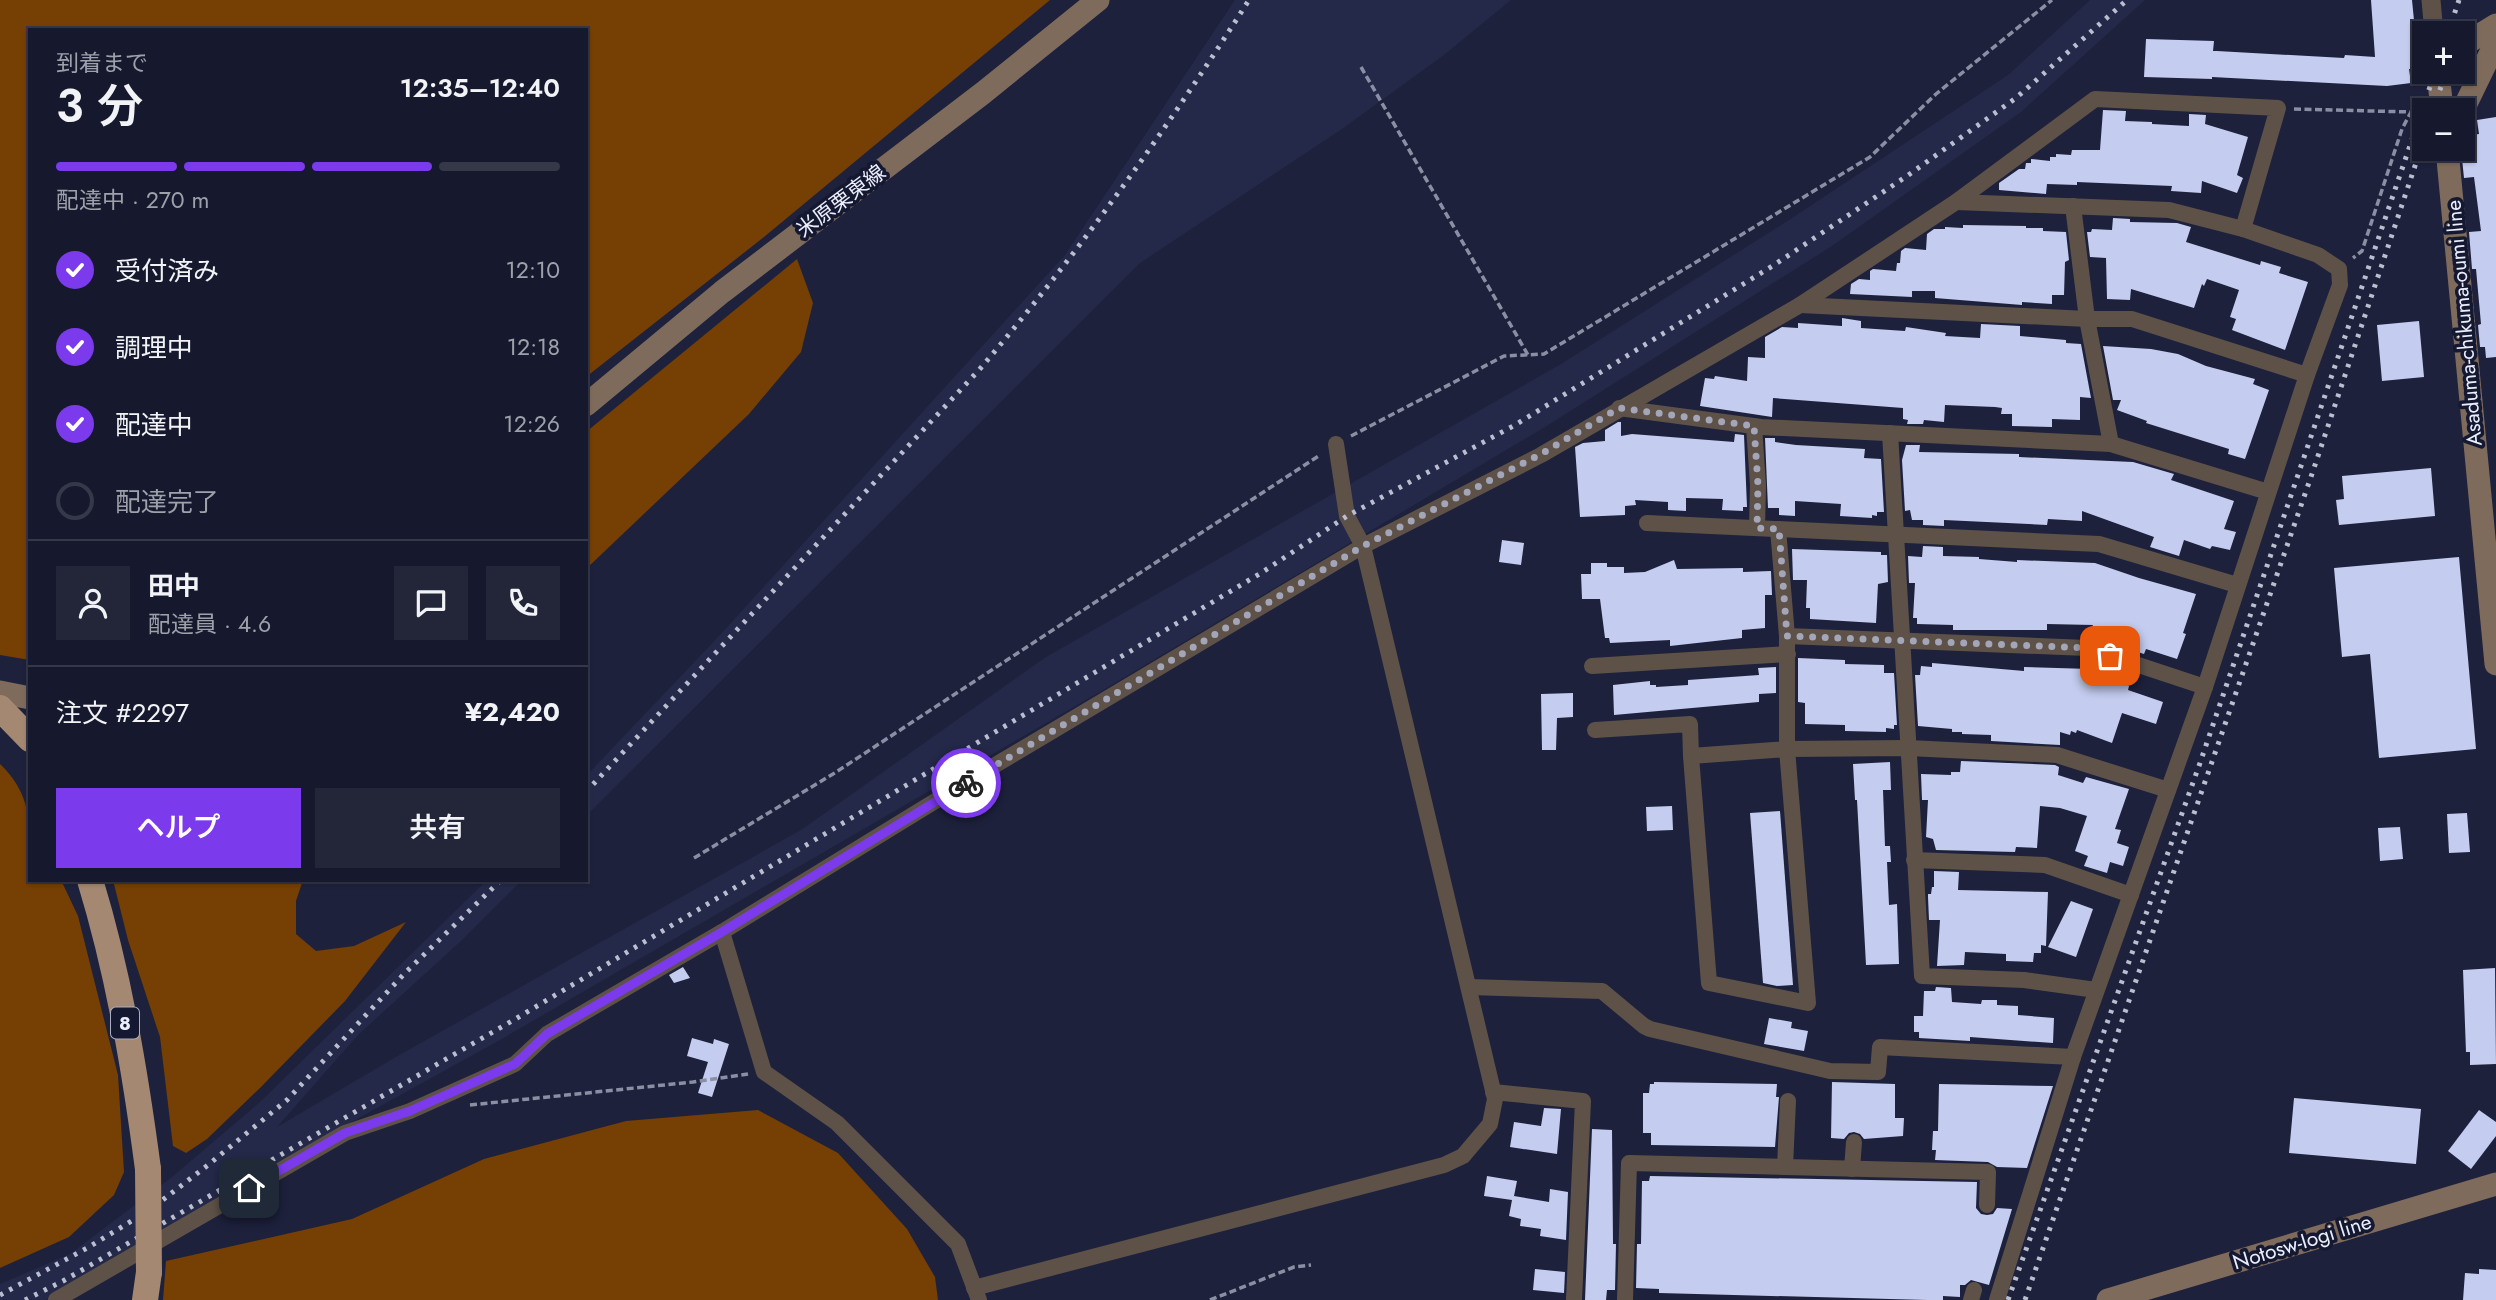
<!DOCTYPE html>
<html lang="ja">
<meta charset="utf-8">
<style>
:root{--surface:#16192d;--page:#232639;--text:#f1f3f6;--muted:#9ea0aa;--line:#353849;--accent:#7c3aed}
body{margin:0;font-family:Jost,"Noto Sans JP",sans-serif;background:var(--page);color:var(--text);height:100vh;display:flex;flex-direction:column;font-size:26px;white-space:nowrap}
*{box-sizing:border-box;margin:0}
p{font-size:23px;color:var(--muted)}
.icon{flex:none;width:38px;height:38px;fill:none;stroke:currentColor;stroke-width:2;stroke-linecap:round;stroke-linejoin:round}
.map{position:relative;flex:1;overflow:hidden}
.sheet{position:absolute;left:28px;top:28px;width:560px;height:854px;display:flex;flex-direction:column;background:var(--surface);border-radius:0px;box-shadow:0 2px 5px #0004,0 0 0 2px var(--line)}
.sheet>*{flex:none}
.tools{position:absolute;left:2412px;top:21px;display:grid;gap:14px}
.tools a{display:grid;place-items:center;width:63px;height:63px;border-radius:0px;background:var(--surface);box-shadow:0 2px 5px #0004,0 0 0 2px var(--line);font-size:35px}
.pin{position:absolute;display:grid;place-items:center;width:60px;height:60px;color:#fff;margin:-30px;border-radius:14px;box-shadow:0 4px 10px #0006}
.courier{position:absolute;display:grid;place-items:center;width:70px;height:70px;margin:-35px;border:5px solid #7c3aed;border-radius:50%;background:#fff;color:#222;box-shadow:0 2px 9px #0007}
.summary em{font-style:normal;font-weight:600}
.summary div{display:flex;flex-direction:column-reverse}
.summary{display:flex;align-items:center;justify-content:space-between;height:119px;padding:0 28px}
h1{font-size:46px;font-weight:600;line-height:52px}
.bar{display:grid;grid-template-columns:repeat(4,1fr);gap:10px 7px;align-content:center;height:84px;padding:0 28px}
.bar i{height:9px;border-radius:5px;background:var(--line)}
.bar .on{background:var(--accent)}
.bar p{grid-column:span 4}
.line{display:flex;align-items:center;gap:18px;padding:0 28px;border-top:2px solid var(--line)}
.line div{flex:1}
.round{display:grid;place-items:center;flex:none;width:74px;height:74px;border-radius:0px;background:var(--page)}
ol{padding:0 28px;list-style:none}
li{display:flex;align-items:center;gap:21px;height:77px}
li p{margin-inline-start:auto}
li .icon{padding:7px;border-radius:50%;background:var(--accent);color:#fff;stroke-width:4}
li:last-child{color:var(--muted)}
li i{width:38px;height:38px;border:4px solid var(--line);border-radius:50%}
.action{display:flex;gap:14px;margin-top:auto;padding:14px 28px}
.action a{flex:1;height:80px;border-radius:0px;background:var(--accent);color:#fff;font-size:28px;font-weight:600;line-height:80px;text-align:center}
.action a+a{background:var(--page);color:var(--text)}
.map>svg:first-child{display:block}
.built{fill:#24294a}
.forest{fill:#763f03}
.building{fill:#c4ccef}
.lines{fill:none;stroke-linecap:round;stroke-linejoin:round}
.path{stroke:#8b8fa3;stroke-width:3.5;stroke-dasharray:7 3.5;stroke-linecap:butt}
.minor{stroke:#5e5248;stroke-width:16}
.tertiary{stroke:#5e5248;stroke-width:19}
.secondary{stroke:#7f6b5c;stroke-width:23}
.trunk{stroke:#a48872;stroke-width:26}
.rail{stroke:#bbbecf;stroke-width:5;stroke-dasharray:3.5 7;stroke-linecap:butt}
.trunk-bridge{stroke:#a48872;stroke-width:26}
.done{stroke:#a3a6b9;stroke-width:7;stroke-dasharray:0 12.6}
.route{stroke:#7c3aed;stroke-width:9}
.labels{text-anchor:middle;dominant-baseline:central;stroke-width:7;stroke-linejoin:round;paint-order:stroke}
.shield{fill:#141831;stroke:#aaaebf;stroke-width:2}
.shield-label{font-size:19px;font-weight:bold;fill:#ebeefc}
.street-label{font-size:21px;fill:#ebeefc;stroke:#141831}
</style>
<div class="map">
<svg width="2496" height="1300" viewBox="0 0 2496 1300">
<rect width="100%" height="100%" fill="#1d213c"/>
<g class="built">
<path d="M1235,0H1511L1444,55L1342,129L1140,263L586,816V776L720,635L1065,255Z"/>
<path d="M2090,0H2145L2021,112L1832,246L1545,427L1103,690L500,1040L292,1155L135,1251L46,1300H0V1284L70,1254L172,1177L260,1102L487,880H522L461,941L358,1035L277,1127L401,1054L801,830L1046,657L1561,364L1789,220L2008,75Z"/>
</g>
<g class="forest">
<path d="M0,0H1050L764,237L586,377V30H30V660L0,655Z"/>
<path d="M797,259L813,303L801,352L749,414L586,569V432Z"/>
<path d="M0,764C36,798 30,835 30,880H61L78,916L118,1075L124,1172L114,1195L69,1237L0,1268Z"/>
<path d="M113,880H303L296,901V934L316,951L354,946L406,922L345,1001L260,1088L207,1139L186,1153L173,1146L160,1037L128,940Z"/>
<path d="M758,1110L838,1153L907,1229L935,1277L938,1300H163L166,1261L352,1219L484,1159L626,1121Z"/>
</g>
<g class="building">
<path d="M2371,0H2412L2417,51H2413V69H2409L2411,83L2387,86L2212,77V79L2144,77L2146,39L2214,41L2213,51H2217L2344,58L2345,55L2375,57Z"/>
<path d="M2103,110L2126,111L2125,121L2152,122V124L2189,126V114L2206,115L2205,124L2248,137L2237,175L2243,178L2237,193L2202,181L2201,193L2171,191L2172,186L2077,182V185L2047,184L2046,194L1999,190V183L2019,169H2025L2026,163H2031V159L2050,161V157H2056V154L2071,155L2072,150H2100Z"/>
<path d="M2496,117V357L2486,358L2485,347H2480L2478,325L2481,324L2476,269H2472L2469,232L2481,231L2474,177L2464,178L2461,149L2462,136L2479,134L2477,120Z"/>
<path d="M2113,218L2130,219V222L2177,223L2191,227L2186,242L2260,265L2261,261L2281,267L2279,273L2308,282L2285,350L2232,330L2236,319L2230,317L2239,290L2207,279L2204,286L2202,284L2194,308L2131,289L2130,300L2107,299L2106,258L2090,257L2087,232H2091L2092,229L2112,230Z"/>
<path d="M1963,225L2026,226V228H2043V231L2066,232L2069,260L2065,262L2064,295H2052V304L2022,302V305L1935,298V291H1912V297L1850,294L1851,284L1859,279L1870,280V271L1873,269L1896,271L1897,263H1900L1901,251L1905,248L1926,250L1927,234L1934,229H1945V227L1963,228Z"/>
<path d="M1842,318L1861,321V328L1905,331L1906,327L1946,333L1945,336L1980,338L1981,324L2020,326V336L2066,340V343L2081,344L2091,398L2080,397V420L2052,419V427L2012,426V414H2001L2002,408L1995,407L1945,405L1944,422L1924,420L1923,424H1907L1908,420L1903,419V408L1773,398L1772,417L1700,406L1705,378L1714,379L1715,376L1747,381L1748,357L1765,358V337L1782,327L1798,328V323L1842,326Z"/>
<path d="M2419,321L2424,377L2382,381L2377,325Z"/>
<path d="M2103,346L2151,349L2178,354L2206,366L2255,379L2253,384L2269,390L2245,459L2228,454L2229,449L2146,423L2147,421L2117,410L2121,400H2113Z"/>
<path d="M1618,422H1621V436L1632,434L1734,442L1735,434L1744,435L1747,507H1743V511L1722,510L1723,499L1686,498V511L1668,510V502L1635,500L1636,505L1625,506V515L1580,517L1575,447L1583,443L1605,441V430Z"/>
<path d="M1765,438H1775V442L1796,445L1865,449L1864,458L1881,459L1884,512H1877V516L1872,515V518L1840,516L1841,504L1795,501V516L1779,515V508H1768Z"/>
<path d="M1906,445H1920L1919,452L2019,454V457L2133,462L2174,474L2171,480L2234,501L2224,529L2236,532L2230,550L2212,546L2210,549L2184,540L2179,556L2150,547L2154,537L2082,511V521L2048,519L2047,525L1944,520V526L1923,525V520H1912L1910,510L1905,511L1902,460Z"/>
<path d="M2431,468L2435,516L2339,525L2336,500L2344,499L2342,476Z"/>
<path d="M1502,540L1524,543L1521,565L1499,562Z"/>
<path d="M1923,546L1943,547V556L1979,557V559L2017,562V560L2095,563L2139,578L2196,594L2183,633L2186,634L2177,659L2146,649L2144,654L2119,646L2120,642L2090,631L2093,625L2047,624V630H1953V625L1917,624V618H1913L1915,583H1909L1908,556L1922,557Z"/>
<path d="M1792,549L1881,552V555H1887L1888,582L1878,584L1876,623L1810,619V608H1806L1807,580H1793Z"/>
<path d="M2459,557L2476,749L2379,758L2370,654L2342,657L2334,568Z"/>
<path d="M1674,560L1677,569L1743,568V572L1771,571L1772,595H1765V628L1742,630V638L1670,646V640L1610,643L1609,638H1605L1600,599H1582L1581,574H1591V563H1607V567H1624V573L1645,572Z"/>
<path d="M1798,658L1845,660V664L1884,665V673H1894L1897,725H1894V729L1886,728V732L1845,731V725L1805,724V703L1798,702Z"/>
<path d="M1932,663L2024,671V667L2090,669V673L2129,686L2128,690L2163,702L2156,724L2122,713L2112,743L2077,730L2076,733L2071,731L2070,735L2060,732V745L1991,741V735L1962,734V732H1952V729L1918,726L1915,675H1920L1921,666L1932,667Z"/>
<path d="M1776,667V693L1759,694V702L1614,715L1613,685L1650,681V685H1656V687L1688,685V680L1759,675L1758,668Z"/>
<path d="M1573,693V717L1557,718L1556,750H1542L1541,694Z"/>
<path d="M1961,761L2055,765L2059,767L2058,775L2083,783L2086,777L2129,789L2115,829L2121,830L2117,843L2129,847L2123,866L2110,862L2107,873L2084,866L2088,856L2075,851L2087,816L2060,808L2040,806L2037,848L2016,847L2015,852L1936,850L1933,839L1926,837L1928,800H1922L1921,774L1951,775V772H1960Z"/>
<path d="M1890,762L1891,790H1883L1885,846H1890L1891,862H1887L1889,905L1897,904L1899,964L1866,965L1857,800H1855L1853,764Z"/>
<path d="M1672,806L1673,830L1647,831L1646,807Z"/>
<path d="M1780,811L1793,985L1777,986L1763,983L1750,813Z"/>
<path d="M2467,813L2470,852L2449,853L2447,814Z"/>
<path d="M2400,827L2403,859L2380,861L2378,828Z"/>
<path d="M1934,871L1959,872L1958,890L2048,892L2046,946L2041,945V953H2034L2033,962L2006,961V954L1965,952L1964,965L1937,966L1940,920H1929L1928,897V894H1931L1932,887H1934Z"/>
<path d="M2071,901L2093,909L2076,957L2048,947Z"/>
<path d="M683,967L690,978L674,983L669,975Z"/>
<path d="M2495,968L2496,1064L2470,1065V1052H2466L2463,970Z"/>
<path d="M1936,987L1951,988L1952,1002L1981,1004L1982,1000H1997V1005L2018,1006V1015L2054,1018L2053,1043L1970,1037V1041L1919,1038V1032H1914V1016H1923L1924,991H1935Z"/>
<path d="M1769,1018L1792,1022L1791,1028L1808,1031L1804,1051L1764,1044Z"/>
<path d="M692,1038L713,1044L714,1039L729,1044L712,1097L698,1093L708,1062L687,1056Z"/>
<path d="M1654,1082L1777,1084L1776,1097H1779L1775,1147L1651,1145V1133H1643V1093H1649L1650,1084H1654Z"/>
<path d="M1832,1082L1895,1084V1118H1904L1903,1136L1864,1139L1860,1134L1854,1132L1849,1133L1844,1139L1831,1138Z"/>
<path d="M1939,1084L2053,1086L2027,1168L1997,1167L1988,1162L1935,1160L1936,1150H1932L1933,1131H1938Z"/>
<path d="M2294,1098L2421,1109L2416,1164L2289,1153Z"/>
<path d="M1544,1108L1561,1109L1557,1154L1510,1147L1514,1122L1541,1126Z"/>
<path d="M2479,1110L2496,1122V1136L2471,1169L2448,1151Z"/>
<path d="M1592,1129L1612,1130L1613,1244H1616L1615,1290H1607L1606,1300H1585Z"/>
<path d="M1487,1176L1517,1181L1514,1196L1549,1202L1550,1189L1568,1192L1566,1240L1540,1236L1541,1229L1520,1226L1521,1219L1509,1216L1512,1200L1484,1196Z"/>
<path d="M1650,1176L1977,1182L1976,1208L1981,1214L1987,1215L1993,1214L1997,1208L2012,1209L1989,1285L1971,1280L1965,1285H1960V1297L1943,1296V1300H1927L1659,1293V1289L1636,1288L1637,1244H1641L1642,1181H1649Z"/>
<path d="M1535,1269L1565,1272L1564,1293L1533,1290Z"/>
<path d="M2479,1269L2496,1270V1300H2463L2465,1273L2479,1274Z"/>
</g>
<g class="lines">
<g class="path">
<path d="M1361,67L1528,355"/>
<path d="M2294,109L2411,112L2402,129L2362,251L2353,258"/>
<path d="M1351,436L1504,356L1544,354L1870,157L1936,94L2052,0"/>
<path d="M694,858L833,774L1320,455"/>
<path d="M470,1105L693,1082L748,1074"/>
<path d="M1210,1300L1294,1267L1311,1265"/>
</g>
<g class="minor">
<path d="M1956,202L2169,210L2243,229L2318,255L2339,269L2340,285L2307,375L2205,687L2073,1057L1997,1300"/>
<path d="M2073,206L2087,319L2111,444"/>
<path d="M1800,305L2087,319H2132L2307,375"/>
<path d="M1619,408L1761,427L2111,444L2268,492"/>
<path d="M1754,426L1758,485L1757,528"/>
<path d="M1890,433L1922,976L2024,980L2096,990"/>
<path d="M1647,523L2099,544L2237,585"/>
<path d="M1778,529L1787,636V749L1808,1003L1709,983L1691,756L1787,749L1908,748L2057,755L2168,790"/>
<path d="M1787,636L2087,648L2205,687"/>
<path d="M1592,666L1788,654"/>
<path d="M1595,730L1690,724L1691,756"/>
<path d="M1914,860L2045,865L2131,895"/>
<path d="M722,932L764,1072L837,1123L958,1244L979,1300"/>
<path d="M1469,987L1602,991L1644,1026L1650,1029L1830,1071L1878,1072L1880,1047L2073,1057"/>
<path d="M1493,1092L1583,1101L1574,1300"/>
<path d="M1785,1167L1988,1172L1987,1205"/>
<path d="M1852,1169L1854,1142"/>
<path d="M974,1288L1444,1165L1463,1156L1490,1124L1495,1099L1363,546L1347,516L1336,444"/>
<path d="M56,1300L345,1133L410,1111L515,1064L547,1034L722,932L950,792L1363,546L1541,455L1800,305L1956,202L2095,99L2278,108L2243,229"/>
<path d="M1625,1300L1629,1163L1785,1167L1788,1101"/>
<path d="M1971,1300L1974,1290"/>
</g>
<path class="tertiary" d="M2431,0L2434,33"/>
<g class="secondary">
<path d="M2462,46L2496,25"/>
<path d="M2438,72L2442,110"/>
<path d="M2462,112L2496,42"/>
<path d="M2447,149L2496,664"/>
<path d="M586,405L722,292L983,93L1098,0"/>
<path d="M0,692L30,698"/>
<path d="M2108,1300L2496,1184"/>
</g>
<g class="trunk">
<path d="M0,708L30,739"/>
<path d="M90,880C119,975 135,1071 148,1169"/>
<path d="M145,1300L149,1272"/>
</g>
<g class="rail">
<path d="M2448,33L2459,0"/>
<path d="M2433,110L2446,72"/>
<path d="M586,792L979,370C1078,254 1167,129 1249,0"/>
<path d="M0,1295L89,1247L151,1209L208,1165L287,1100L404,974L501,880"/>
<path d="M25,1300L63,1281L517,1018L1261,573L1347,516L1515,425L1774,265L1907,176L2016,98L2127,0"/>
<path d="M2008,1300L2200,763L2435,72"/>
<path d="M2025,1300L2313,471L2424,139"/>
</g>
<path class="trunk-bridge" d="M148,1169L149,1272"/>
</g>
<g class="lines">
<path class="done" d="M966,783L1363,546L1541,454L1619,408L1754,426L1758,485L1757,528L1779,529L1787,636L2087,648L2110,656"/>
<path class="route" d="M249,1188L345,1133L410,1111L515,1064L547,1034L722,932L966,783"/>
</g>
<g class="labels">
<rect class="shield" x="111" y="1007.5" width="28" height="31" rx="5"/>
<g class="shield-label">
<text x="125" y="1023">8</text>
</g>
<g class="street-label">
<text transform="translate(841 201) rotate(-37)">米原栗東線</text>
<text transform="translate(2464 323) rotate(-95)">Asaduma-chikuma-oumi line</text>
<text transform="translate(2302 1242) rotate(-17)">Notosw-Iogi line</text>
</g>
</g>
</svg>
<div class="tools">
<a>+</a>
<a>−</a>
</div>
<div class="pin" style="left:2110px;top:656px;background:#ea580c"><svg class="icon" aria-label="bag" viewBox="0 0 24 24"><path d="M5 8h14l-1 12H6zM9 8a3 3 0 0 1 6 0"/></svg></div>
<div class="pin" style="left:249px;top:1188px;background:#1f2937"><svg class="icon" aria-label="home" viewBox="0 0 24 24"><path d="M3 11l9-7 9 7M6 9v11h12V9"/></svg></div>
<div class="courier" style="left:966px;top:783px"><svg class="icon" aria-label="bike" viewBox="0 0 24 24"><circle cx="6" cy="16" r="4"/><circle cx="18" cy="16" r="4"/><path d="M6 16l4-8h5l3 8M10 8l3 8H6M13 5h3"/></svg></div>
<section class="sheet">
<div class="summary"><div><h1>3 分</h1><p>到着まで</p></div><em>12:35–12:40</em></div>
<div class="bar"><i class="on"></i><i class="on"></i><i class="on"></i><i></i><p>配達中 · 270 m</p></div>
<ol>
<li><svg class="icon" aria-label="check" viewBox="0 0 24 24"><path d="M5 12l5 5 9-10"/></svg>受付済み<p>12:10</p></li>
<li><svg class="icon" aria-label="check" viewBox="0 0 24 24"><path d="M5 12l5 5 9-10"/></svg>調理中<p>12:18</p></li>
<li><svg class="icon" aria-label="check" viewBox="0 0 24 24"><path d="M5 12l5 5 9-10"/></svg>配達中<p>12:26</p></li>
<li><i></i>配達完了</li>
</ol>
<div class="line" style="height:126px"><a class="round"><svg class="icon" aria-label="person" viewBox="0 0 24 24"><circle cx="12" cy="8" r="4"/><path d="M4 21q1-7 8-7t8 7"/></svg></a><div><b>田中</b><p>配達員 · 4.6</p></div><a class="round"><svg class="icon" aria-label="chat" viewBox="0 0 24 24"><path d="M4 5h16v11H9l-5 4z"/></svg></a><a class="round"><svg class="icon" aria-label="phone" viewBox="0 0 24 24"><path d="M5 4h4l2 5-3 2q2 4 5 5l2-3 5 2v4C11 20 4 13 5 4z"/></svg></a></div>
<div class="line" style="height:91px"><div>注文 #2297</div><b>¥2,420</b></div>
<div class="action"><a>ヘルプ</a><a>共有</a></div>
</section>
</div>
